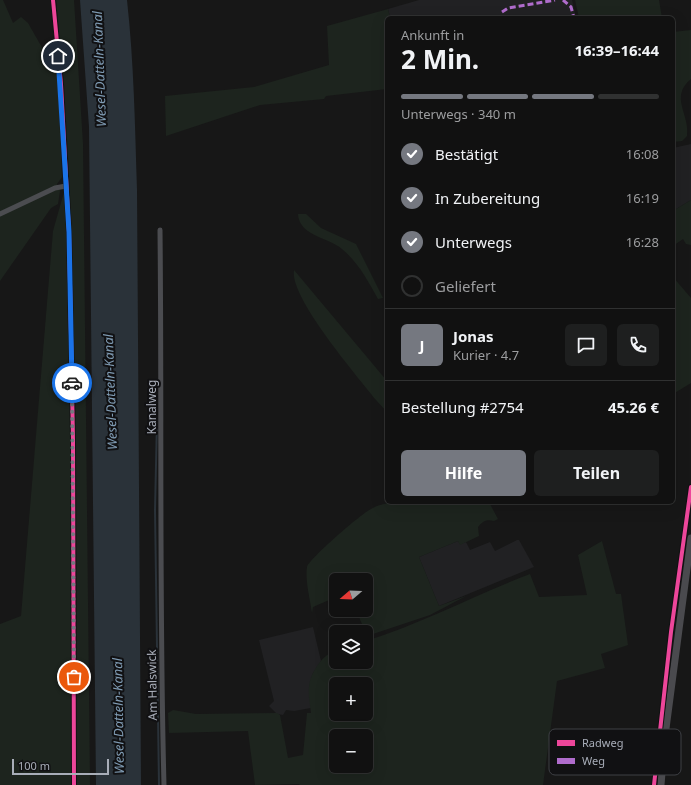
<!DOCTYPE html>
<html lang="de">
<meta charset="utf-8">
<style>
:root{--surface:#111;--page:#1e1f1f;--text:#f1f3f6;--muted:#9c9d9f;--line:#303131;--accent:#757880}
body{margin:0;font-family:"Noto Sans",sans-serif;background:var(--page);color:var(--text);height:100vh;display:flex;flex-direction:column;font-size:15px;white-space:nowrap}
*{box-sizing:border-box;margin:0}
p{font-size:13px;color:var(--muted)}
.icon{flex:none;width:22px;height:22px;fill:none;stroke:currentColor;stroke-width:2;stroke-linecap:round;stroke-linejoin:round}
.map{position:relative;flex:1;overflow:hidden}
.side{position:absolute;left:385px;top:16px;width:290px;height:488px;display:flex;flex-direction:column;background:var(--surface);border-radius:6px;box-shadow:0 4px 16px #0002,0 0 0 1px var(--line)}
.side>*{flex:none}
.needle{width:26px;rotate:251deg}
.controls{position:absolute;left:329px;top:573px;display:grid;gap:8px}
.controls a{display:grid;place-items:center;width:44px;height:44px;border-radius:6px;background:var(--surface);box-shadow:0 4px 16px #0002,0 0 0 1px var(--line);font-size:20px}
.scale{position:absolute;left:12px;bottom:10px;width:97px;box-sizing:border-box;padding-left:4px;border:2px solid #a8adb8;border-top:0;font-size:11px;line-height:14px;white-space:nowrap;color:#a8adb8;-webkit-text-stroke:3px #111113;paint-order:stroke}
.pin{position:absolute;display:grid;place-items:center;width:34px;height:34px;color:#fff;margin:-17px;border:2px solid #fff;border-radius:50%;box-shadow:0 1px 4px #0007}
.courier{position:absolute;display:grid;place-items:center;width:40px;height:40px;margin:-20px;border:3px solid #1a73e8;border-radius:50%;background:#fff;color:#222;box-shadow:0 1px 5px #0007}
.headline em{font-style:normal;font-weight:700}
.headline div{display:flex;flex-direction:column-reverse}
.headline{display:flex;align-items:center;justify-content:space-between;height:68px;padding:0 16px}
h1{font-size:26px;font-weight:700;line-height:30px}
.bar{display:grid;grid-template-columns:repeat(4,1fr);gap:6px 4px;align-content:center;height:48px;padding:0 16px}
.bar i{height:5px;border-radius:3px;background:var(--line)}
.bar .current{background:var(--accent)}
.bar p{grid-column:span 4}
.line{display:flex;align-items:center;gap:10px;padding:0 16px;border-top:1px solid var(--line)}
.line div{flex:1}
.round{display:grid;place-items:center;flex:none;width:42px;height:42px;border-radius:6px;background:var(--page)}
ol{padding:0 16px;list-style:none}
li{display:flex;align-items:center;gap:12px;height:44px}
li p{margin-inline-start:auto}
li .icon{padding:4px;border-radius:50%;background:var(--accent);color:#fff;stroke-width:4}
li:last-child{color:var(--muted)}
li i{width:22px;height:22px;border:2px solid var(--line);border-radius:50%}
.button{display:flex;gap:8px;margin-top:auto;padding:8px 16px}
.button a{flex:1;height:46px;border-radius:6px;background:var(--accent);color:#fff;font-size:16px;font-weight:700;line-height:46px;text-align:center}
.button a+a{background:var(--page);color:var(--text)}
.map>svg:first-child{display:block}
.built{fill:#212123}
.green{fill:#1d241e;fill-rule:evenodd}
.water{fill:#2a3239}
.lines{fill:none;stroke-linecap:round;stroke-linejoin:round}
.stream{stroke:#2a3239;stroke-width:2}
.street{stroke:#4b4c50;stroke-width:5}
.secondary{stroke:#4a4a4e;stroke-width:7}
.quiet{stroke:#b06ccc;stroke-width:3;stroke-dasharray:6 3;stroke-linecap:butt}
.cycleway-casing{stroke:#111113;stroke-width:6}
.cycleway{stroke:#ed469a;stroke-width:4}
.done{stroke:#757880;stroke-width:4;stroke-dasharray:0 7.2}
.route{stroke:#1a73e8;stroke-width:5}
.labels{text-anchor:middle;dominant-baseline:central;stroke-width:4;stroke-linejoin:round;paint-order:stroke}
.street-label{font-size:12px;fill:#a8adb8;stroke:#111113}
.water-label{font-size:13px;font-style:italic;fill:#7f9bb3;stroke:#111113}
.key{fill:#111113;stroke:#3e4045;stroke-width:1}
.key-label{font-size:11px;fill:#a8adb8}
</style>
<div class="map">
<svg width="691" height="785" viewBox="0 0 691 785">
<rect width="100%" height="100%" fill="#171717"/>
<g class="built">
<path d="M419,0H572L576,18H390L388,9Z"/>
<path d="M691,144V200L673,211V148Z"/>
<path d="M517,540H519L534,567L439,606L419,557L458,541L460,544L466,542L470,550L490,542L495,551Z"/>
<path d="M313,627L321,661L313,673L309,687L311,708L294,711L286,710L283,715L277,714L269,706L274,701L259,640Z"/>
</g>
<g class="green">
<path d="M0,0H3L13,23L21,17L28,23L44,51L56,46L62,177L57,184L60,191L58,204L51,208L0,281Z"/>
<path d="M56,0H74L83,144L90,785H77C75,523 80,261 56,0Z"/>
<path d="M575,0H659L662,18H579Z"/>
<path d="M388,9L390,18H387V89L326,96L324,99L260,105L166,136L165,96L254,87L329,65L327,26Z"/>
<path d="M691,30V79C669,97 690,114 687,136L682,141L673,142V32Z"/>
<path d="M64,192L67,239L70,391L72,785H0V624L21,616L53,231Z"/>
<path d="M691,200V245L686,244L683,239L673,246V211Z"/>
<path d="M298,214H306L321,228L356,244L383,298L378,299C368,281 358,262 342,249C328,237 299,236 298,214Z"/>
<path d="M294,270L387,381V412L376,400C358,377 289,297 294,270Z"/>
<path d="M673,277L691,298V383L673,394Z"/>
<path d="M392,502H489L498,519L494,521C486,519 483,521 478,527L479,536L460,545L458,541L419,557L439,606L466,596L430,615L367,636L356,610H366V580H336V597L313,607L312,613C310,599 305,581 307,567C309,559 362,513 371,509C377,505 385,504 392,502Z"/>
<path d="M602,541L616,594H621L628,645L601,654L605,668L557,681L543,785H300L299,784L255,785L248,731L169,733L168,713L173,710L196,714L277,713L280,715L288,758L303,755L307,713H311C310,704 308,695 309,687C310,673 322,655 336,650V662H366V641C423,623 475,595 530,574L539,597L587,595L578,555ZM336,684H366V714H336ZM336,736H366V766H336Z"/>
</g>
<path class="water" d="M80,0H127C134,63 135,127 137,190L141,785H96L89,127Z"/>
<g class="lines">
<path class="stream" d="M157,420L155,510L159,785"/>
<g class="street">
<path d="M53,0L61,84L69,232L73,439L74,785"/>
<path d="M0,214L55,188L66,186"/>
<path d="M160,230C162,415 159,600 164,785"/>
</g>
<path class="secondary" d="M661,785L665,736L691,538"/>
<g class="quiet">
<path d="M563,0L571,7L574,18"/>
<path d="M502,12L508,8L555,0"/>
</g>
<g class="cycleway-casing">
<g id="cycleway">
<path d="M53,0L61,84L69,232L73,439L74,785"/>
<path d="M654,785L671,632L691,487"/>
</g>
</g>
<use href="#cycleway" class="cycleway"/>
</g>
<g class="lines">
<path class="done" d="M72,383L74,677"/>
<path class="route" d="M58,56L69,232L72,383"/>
</g>
<g class="labels">
<g class="street-label">
<text transform="translate(151 407) rotate(-90)">Kanalweg</text>
<text transform="translate(152 685) rotate(-91)">Am Halswick</text>
</g>
<g class="water-label">
<text transform="translate(99 69) rotate(-92)">Wesel-Datteln-Kanal</text>
<text transform="translate(110 392) rotate(-92)">Wesel-Datteln-Kanal</text>
<text transform="translate(118 716) rotate(-91)">Wesel-Datteln-Kanal</text>
</g>
</g>
<rect x="549" y="729" width="132" height="46" rx="6" class="key"/>
<rect x="557" y="740" width="18" height="6" fill="#ed469a"/>
<rect x="557" y="758" width="18" height="6" fill="#b06ccc"/>
<g class="key-label">
<text x="582" y="747">Radweg</text>
<text x="582" y="765">Weg</text>
</g>
</svg>
<div class="controls">
<a><svg class="needle" viewBox="-14 -14 28 28"><path d="M0-13l5 13h-10z" fill="#e53935"/><path d="M0 13l5-13h-10z" fill="#9c9d9f"/></svg></a>
<a><svg class="icon" aria-label="layers" viewBox="0 0 24 24"><path d="M12 4l9 5-9 5-9-5zM3 14l9 5 9-5"/></svg></a>
<a>+</a>
<a>−</a>
</div>
<div class="scale">100 m</div>
<div class="pin" style="left:74px;top:677px;background:#ea580c"><svg class="icon" aria-label="bag" viewBox="0 0 24 24"><path d="M5 8h14l-1 12H6zM9 8a3 3 0 0 1 6 0"/></svg></div>
<div class="pin" style="left:58px;top:56px;background:#1f2937"><svg class="icon" aria-label="home" viewBox="0 0 24 24"><path d="M3 11l9-7 9 7M6 9v11h12V9"/></svg></div>
<div class="courier" style="left:72px;top:383px"><svg class="icon" aria-label="car" viewBox="0 0 24 24"><path d="M5 17H2v-5l4-1 3-4h7l3 4 3 1v5h-3M9 17h6M6 11h13"/><circle cx="7" cy="17" r="2"/><circle cx="17" cy="17" r="2"/></svg></div>
<section class="side">
<div class="headline"><div><h1>2 Min.</h1><p>Ankunft in</p></div><em>16:39–16:44</em></div>
<div class="bar"><i class="current"></i><i class="current"></i><i class="current"></i><i></i><p>Unterwegs · 340 m</p></div>
<ol>
<li><svg class="icon" aria-label="check" viewBox="0 0 24 24"><path d="M5 12l5 5 9-10"/></svg>Bestätigt<p>16:08</p></li>
<li><svg class="icon" aria-label="check" viewBox="0 0 24 24"><path d="M5 12l5 5 9-10"/></svg>In Zubereitung<p>16:19</p></li>
<li><svg class="icon" aria-label="check" viewBox="0 0 24 24"><path d="M5 12l5 5 9-10"/></svg>Unterwegs<p>16:28</p></li>
<li><i></i>Geliefert</li>
</ol>
<div class="line" style="height:72px"><b class="round" style="background:var(--accent);color:#fff">J</b><div><b>Jonas</b><p>Kurier · 4.7</p></div><a class="round"><svg class="icon" aria-label="chat" viewBox="0 0 24 24"><path d="M4 5h16v11H9l-5 4z"/></svg></a><a class="round"><svg class="icon" aria-label="phone" viewBox="0 0 24 24"><path d="M5 4h4l2 5-3 2q2 4 5 5l2-3 5 2v4C11 20 4 13 5 4z"/></svg></a></div>
<div class="line" style="height:52px"><div>Bestellung #2754</div><b>45.26 €</b></div>
<div class="button"><a>Hilfe</a><a>Teilen</a></div>
</section>
</div>
